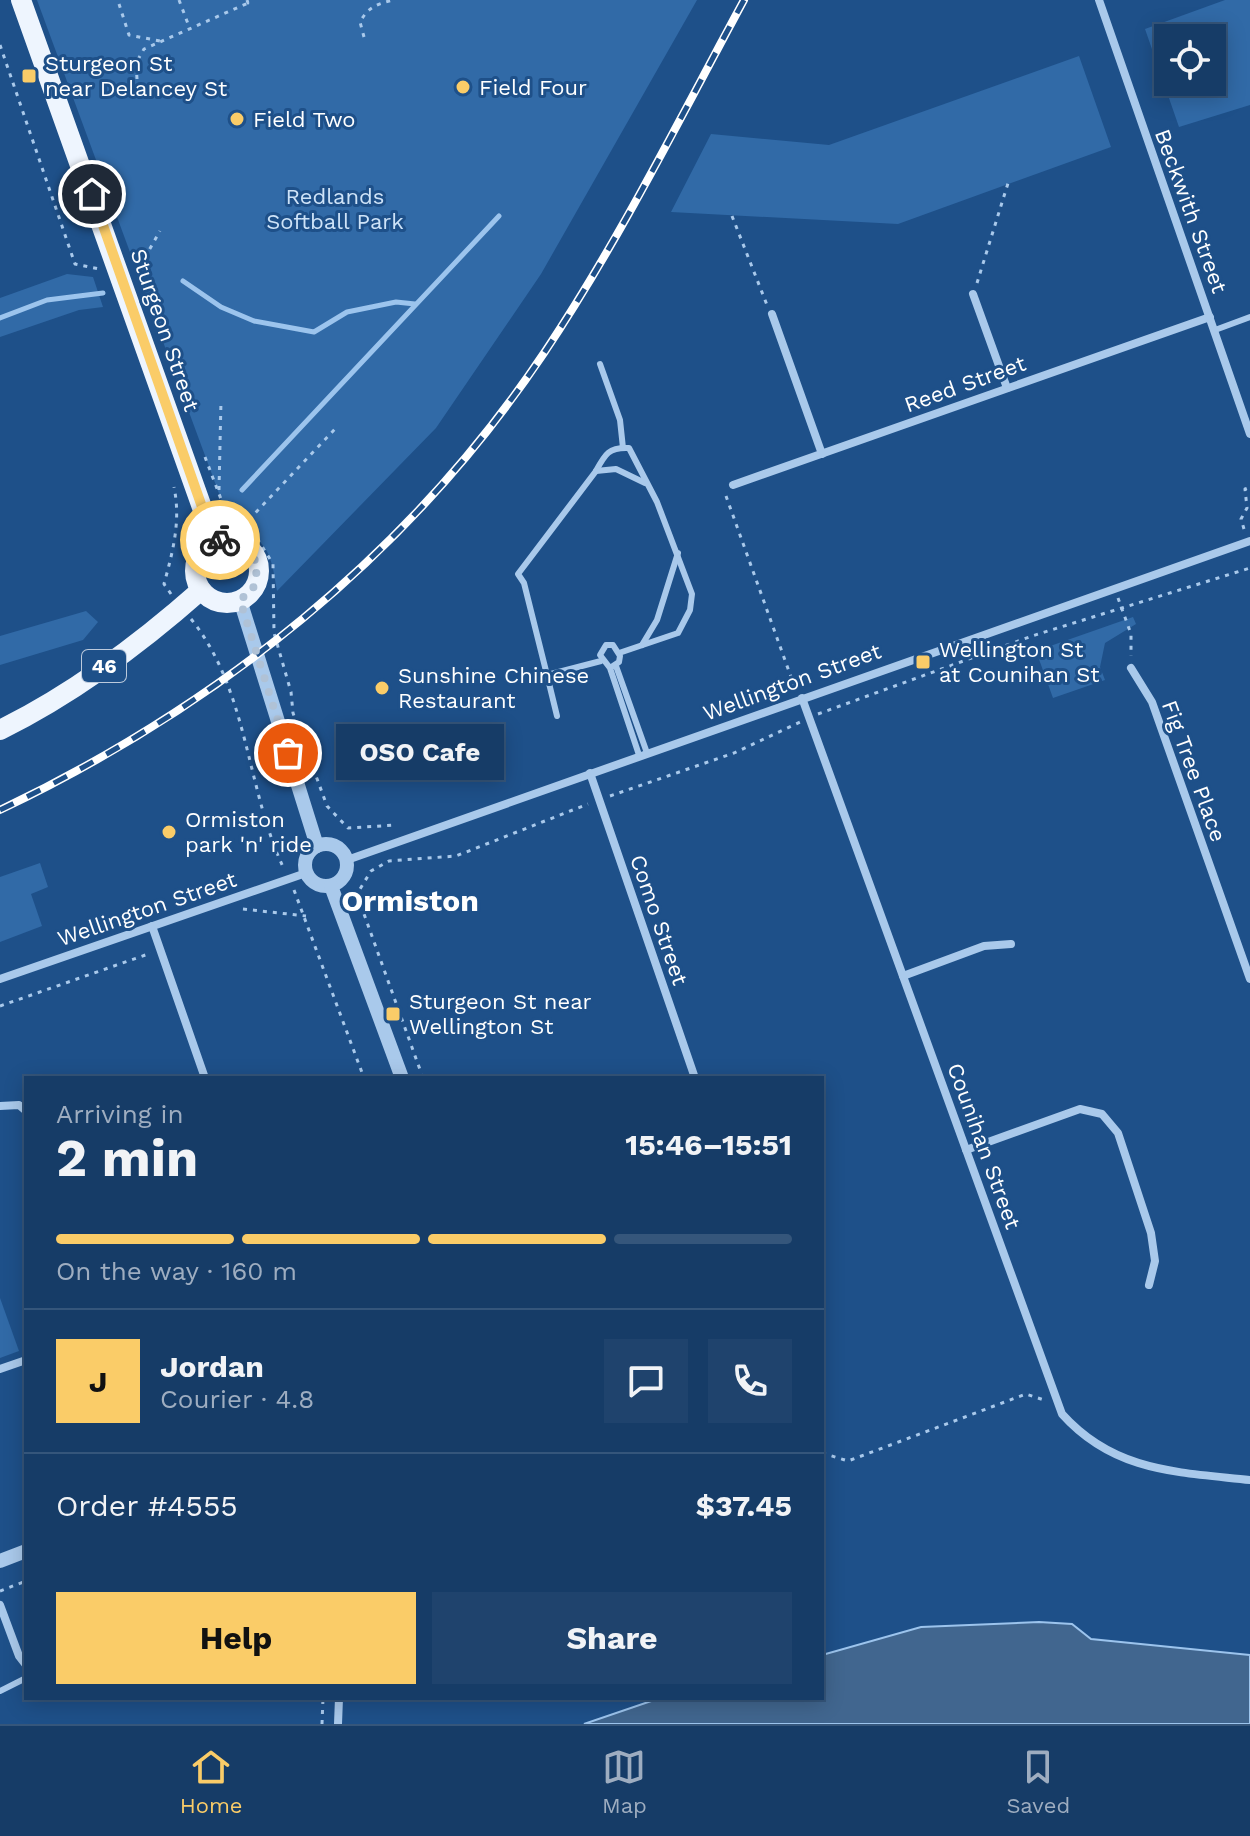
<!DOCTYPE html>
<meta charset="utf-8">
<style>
:root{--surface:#163c67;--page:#1f436d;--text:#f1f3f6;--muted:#9eadc0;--line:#35567b;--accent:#facc68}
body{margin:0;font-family:"Work Sans",sans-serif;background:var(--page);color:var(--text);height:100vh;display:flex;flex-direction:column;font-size:30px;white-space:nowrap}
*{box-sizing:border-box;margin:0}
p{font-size:26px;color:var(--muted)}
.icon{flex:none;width:44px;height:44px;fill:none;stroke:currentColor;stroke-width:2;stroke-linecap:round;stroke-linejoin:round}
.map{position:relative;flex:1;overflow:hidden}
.details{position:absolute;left:24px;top:1076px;width:800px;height:624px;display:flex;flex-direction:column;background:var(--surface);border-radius:0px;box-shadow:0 4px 20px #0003,0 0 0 2px var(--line)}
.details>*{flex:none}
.fabs{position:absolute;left:1154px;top:24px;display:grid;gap:16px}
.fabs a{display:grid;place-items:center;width:72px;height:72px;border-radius:0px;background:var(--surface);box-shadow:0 4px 20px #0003,0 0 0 2px var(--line);font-size:40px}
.pin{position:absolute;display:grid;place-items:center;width:68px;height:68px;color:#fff;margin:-34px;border:4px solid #fff;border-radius:50%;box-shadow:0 2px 8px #0007}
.courier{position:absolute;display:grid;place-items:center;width:80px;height:80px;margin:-40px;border:6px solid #facc68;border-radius:50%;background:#fff;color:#222;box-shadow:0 2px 10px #0007}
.bubble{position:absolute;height:56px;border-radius:0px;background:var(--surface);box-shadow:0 4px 20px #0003,0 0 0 2px var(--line);font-size:26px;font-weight:700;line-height:56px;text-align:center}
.overview em{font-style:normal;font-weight:700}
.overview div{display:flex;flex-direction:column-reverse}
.overview{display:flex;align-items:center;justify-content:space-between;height:136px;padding:0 32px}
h1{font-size:52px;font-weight:700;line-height:60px}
.bar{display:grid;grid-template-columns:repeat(4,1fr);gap:12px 8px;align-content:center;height:96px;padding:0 32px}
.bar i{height:10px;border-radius:6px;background:var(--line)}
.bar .current{background:var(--accent)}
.bar p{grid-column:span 4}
.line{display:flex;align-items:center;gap:20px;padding:0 32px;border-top:2px solid var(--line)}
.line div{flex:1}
.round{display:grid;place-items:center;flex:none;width:84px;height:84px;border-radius:0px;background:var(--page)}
.cta{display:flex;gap:16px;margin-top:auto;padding:16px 32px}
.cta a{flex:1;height:92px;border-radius:0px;background:var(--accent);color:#111;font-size:32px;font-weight:700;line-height:92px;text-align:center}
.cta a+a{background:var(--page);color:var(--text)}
.dock{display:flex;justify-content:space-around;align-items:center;height:112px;border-top:2px solid var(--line);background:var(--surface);font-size:22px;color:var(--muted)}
.dock a{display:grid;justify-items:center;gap:4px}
.dock .current{color:var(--accent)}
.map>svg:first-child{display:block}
.green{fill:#316aa7;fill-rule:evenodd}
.water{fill:#41668f;stroke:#9cc4ed;stroke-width:2}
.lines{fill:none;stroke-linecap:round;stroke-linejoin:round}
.stream{stroke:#9cc4ed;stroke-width:5}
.path{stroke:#a9c9eb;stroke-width:3;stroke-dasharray:4 6;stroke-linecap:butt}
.service{stroke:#a9c9eb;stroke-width:6}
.minor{stroke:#a9c9eb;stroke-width:8}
.tertiary{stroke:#a9c9eb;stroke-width:14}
.primary{stroke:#eef5fe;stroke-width:20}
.rail-casing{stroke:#fff;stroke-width:8}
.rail{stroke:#1e5089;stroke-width:5;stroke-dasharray:15;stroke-linecap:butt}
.done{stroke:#b0c2d6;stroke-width:8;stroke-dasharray:0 14.4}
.route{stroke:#facc68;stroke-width:10}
.poi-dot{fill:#facc68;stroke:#1e5089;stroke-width:3}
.labels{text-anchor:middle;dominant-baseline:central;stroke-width:6;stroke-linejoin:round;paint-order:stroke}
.shield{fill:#1e5089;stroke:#bccadc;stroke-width:2}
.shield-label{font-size:20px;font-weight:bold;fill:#fff}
.poi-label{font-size:22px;fill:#fff;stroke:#1e5089;text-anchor:start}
.park-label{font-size:22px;fill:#cee3f8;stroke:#1e5089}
.street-label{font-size:22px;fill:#fff;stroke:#1e5089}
.district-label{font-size:30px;font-weight:bold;fill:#fff;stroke:#1e5089}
</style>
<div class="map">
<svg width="1250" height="1724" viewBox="0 0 1250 1724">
<rect width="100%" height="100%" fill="#1e5089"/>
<g class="green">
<path d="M37,0H697L541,274L436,428L277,591C271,553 268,539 231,526Z"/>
<path d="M1225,0H1250V105L1179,127L1145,29ZM1168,38H1212V82H1168Z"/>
<path d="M1079,56L1111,147L898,224L671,212L711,134L829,145Z"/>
<path d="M67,274L93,277L103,307L79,310L0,337V298Z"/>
<path d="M86,611L98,622L83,640L0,665V636Z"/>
<path d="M1133,617L1136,624L1105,643L1100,667L1105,680L1053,698L1036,651Z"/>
<path d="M40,863L48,887L31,894L42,926L0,942V877Z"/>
<path d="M0,1298L19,1351L0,1358Z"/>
</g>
<path class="water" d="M1039,1622L1072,1624L1091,1639L1250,1655V1724H584L660,1698H822V1655L921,1627Z"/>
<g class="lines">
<g class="stream">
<path d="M183,281L221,307L254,321L314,332L347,312L396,302L415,304"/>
<path d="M0,318L47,300L103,293"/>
<path d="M242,490L499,216"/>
</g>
<g class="path">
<path d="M179,0L190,29"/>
<path d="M247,0L248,3L254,0"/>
<path d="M119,4L129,35L160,41"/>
<path d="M364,37L360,22C368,7 377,4 393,0"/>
<path d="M0,45L75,264L99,269"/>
<path d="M137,79L136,63L144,49L248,3"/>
<path d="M732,216L767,305"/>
<path d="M140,277L144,259L160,231"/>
<path d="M977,283L1009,180"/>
<path d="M205,457L224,507L236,522L255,535L273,564L274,633L291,692L293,713L327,806L348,828L396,825"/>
<path d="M219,490L221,400"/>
<path d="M726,496L795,688"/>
<path d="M242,527L335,429"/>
<path d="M1244,529L1241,519L1247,508L1245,489L1250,487"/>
<path d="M171,594L164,584C173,551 181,521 174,487"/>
<path d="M1118,598L1131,634V656"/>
<path d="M191,619C249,691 246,789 284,869"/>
<path d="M818,714L1032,636L1250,568"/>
<path d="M610,796L734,753L800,722"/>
<path d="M294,890L364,1078"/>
<path d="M243,909L306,916"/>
<path d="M0,1006L151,953"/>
<path d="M423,1078L364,914L360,889L371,871L389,861L456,856L588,804"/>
<path d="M822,1453L848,1461L1026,1394L1044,1400"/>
<path d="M0,1591L26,1581"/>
<path d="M322,1724L323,1698"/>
</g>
<g class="service">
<path d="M1215,330L1250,317"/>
<path d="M600,364L620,420L623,448"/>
<path d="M596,471L616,469L645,483"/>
<path d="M642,645L657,620L678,553"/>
<path d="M601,661L547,675L524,583L518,574L596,471C605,454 609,447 629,448L657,502L692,594L690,610L678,633L619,653"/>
<path d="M616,666L647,753"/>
<path d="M610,668L619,662L620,656L613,645H606L600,655L610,668L639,755"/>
<path d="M547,675L557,716"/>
<path d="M0,1691L26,1678"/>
</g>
<g class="minor">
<path d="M1099,0L1250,434"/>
<path d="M973,294L1007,388"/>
<path d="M772,314L822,454"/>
<path d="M733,485L1210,317"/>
<path d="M1131,668L1152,702L1250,979"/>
<path d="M802,698L1062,1414C1114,1472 1177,1472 1250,1480"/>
<path d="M590,773L695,1078"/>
<path d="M347,860L1250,541"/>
<path d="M152,926L205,1078"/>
<path d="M903,976L984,946L1011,944"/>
<path d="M0,979L306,873"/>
<path d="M0,1106L19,1105L26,1111"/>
<path d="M966,1150L1080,1109L1102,1114L1118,1133L1151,1233L1155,1261L1149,1285"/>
<path d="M0,1369L26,1360"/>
<path d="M0,1605L19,1656L26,1665"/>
<path d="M338,1724L339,1698"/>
</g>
<g class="tertiary">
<path d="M240,600L317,846"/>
<circle cx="326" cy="865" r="21"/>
<path d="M331,886L402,1078"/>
<path d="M0,1561L26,1551"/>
</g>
<g class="primary">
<path d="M21,0L214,541"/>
<circle cx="227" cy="571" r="32"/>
<path d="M0,730C73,694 140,644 201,590"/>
</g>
<g class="rail-casing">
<path id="rail" d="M0,810C218,706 409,555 544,353C619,241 680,118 744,0"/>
</g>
<use href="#rail" class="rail"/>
</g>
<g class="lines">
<path class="done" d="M220,540L245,545L258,565L253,589L240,600L288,753"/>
<path class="route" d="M92,194L214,541L220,540"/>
</g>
<g class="poi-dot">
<rect x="21" y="68" width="16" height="16" rx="4"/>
<circle cx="463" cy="87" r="8"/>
<circle cx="237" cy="119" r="8"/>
<rect x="915" y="654" width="16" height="16" rx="4"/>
<circle cx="382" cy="688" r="8"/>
<circle cx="169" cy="832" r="8"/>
<rect x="385" y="1006" width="16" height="16" rx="4"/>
</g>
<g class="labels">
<rect class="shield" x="82" y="650" width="44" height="32" rx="6"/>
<g class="shield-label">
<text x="104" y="666">46</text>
</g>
<g class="poi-label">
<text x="45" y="63">Sturgeon St<tspan x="45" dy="25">near Delancey St</tspan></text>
<text x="479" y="87">Field Four</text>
<text x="253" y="119">Field Two</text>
<text x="939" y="649">Wellington St<tspan x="939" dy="25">at Counihan St</tspan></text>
<text x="398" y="675">Sunshine Chinese<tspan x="398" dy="25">Restaurant</tspan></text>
<text x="185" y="819">Ormiston<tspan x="185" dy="25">park 'n' ride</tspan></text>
<text x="409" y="1001">Sturgeon St near<tspan x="409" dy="25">Wellington St</tspan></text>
</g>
<g class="park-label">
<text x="335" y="196">Redlands<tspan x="335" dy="25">Softball Park</tspan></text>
</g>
<g class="street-label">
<text transform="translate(1191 211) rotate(70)">Beckwith Street</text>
<text transform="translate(165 330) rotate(71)">Sturgeon Street</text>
<text transform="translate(965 384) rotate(-20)">Reed Street</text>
<text transform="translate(792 682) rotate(-20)">Wellington Street</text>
<text transform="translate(1194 771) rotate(70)">Fig Tree Place</text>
<text transform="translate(147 909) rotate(-19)">Wellington Street</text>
<text transform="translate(659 920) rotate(71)">Como Street</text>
<text transform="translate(984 1146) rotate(70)">Counihan Street</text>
</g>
<g class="district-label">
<text x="410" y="900">Ormiston</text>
</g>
</g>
</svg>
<div class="fabs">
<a><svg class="icon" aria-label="locate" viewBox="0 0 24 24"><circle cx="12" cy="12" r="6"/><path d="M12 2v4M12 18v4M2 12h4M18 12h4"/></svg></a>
</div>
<div class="pin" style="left:288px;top:753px;background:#ea580c"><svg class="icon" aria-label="bag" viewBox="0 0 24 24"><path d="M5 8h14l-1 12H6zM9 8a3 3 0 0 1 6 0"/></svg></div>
<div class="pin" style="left:92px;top:194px;background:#1f2937"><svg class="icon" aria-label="home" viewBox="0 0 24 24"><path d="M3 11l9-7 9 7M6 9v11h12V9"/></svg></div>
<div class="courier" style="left:220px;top:540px"><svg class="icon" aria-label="bike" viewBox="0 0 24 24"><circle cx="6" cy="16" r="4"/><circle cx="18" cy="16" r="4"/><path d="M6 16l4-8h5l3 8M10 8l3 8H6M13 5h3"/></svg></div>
<div class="bubble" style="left:336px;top:724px;width:168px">OSO Cafe</div>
<section class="details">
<div class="overview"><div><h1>2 min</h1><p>Arriving in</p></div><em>15:46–15:51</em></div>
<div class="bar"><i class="current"></i><i class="current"></i><i class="current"></i><i></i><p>On the way · 160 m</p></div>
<div class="line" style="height:144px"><b class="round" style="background:var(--accent);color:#111">J</b><div><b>Jordan</b><p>Courier · 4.8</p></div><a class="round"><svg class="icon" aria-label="chat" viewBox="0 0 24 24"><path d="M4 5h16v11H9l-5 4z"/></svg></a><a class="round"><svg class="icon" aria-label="phone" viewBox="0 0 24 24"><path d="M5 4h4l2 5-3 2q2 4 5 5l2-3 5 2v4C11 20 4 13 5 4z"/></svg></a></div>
<div class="line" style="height:104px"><div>Order #4555</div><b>$37.45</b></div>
<div class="cta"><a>Help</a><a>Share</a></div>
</section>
</div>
<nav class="dock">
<a class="current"><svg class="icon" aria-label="home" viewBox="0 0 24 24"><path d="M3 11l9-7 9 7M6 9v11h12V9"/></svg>Home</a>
<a><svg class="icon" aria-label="map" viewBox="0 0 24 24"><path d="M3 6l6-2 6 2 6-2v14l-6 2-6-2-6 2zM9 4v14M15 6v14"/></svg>Map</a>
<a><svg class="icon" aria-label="saved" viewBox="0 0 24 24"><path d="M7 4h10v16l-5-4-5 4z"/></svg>Saved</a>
</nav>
